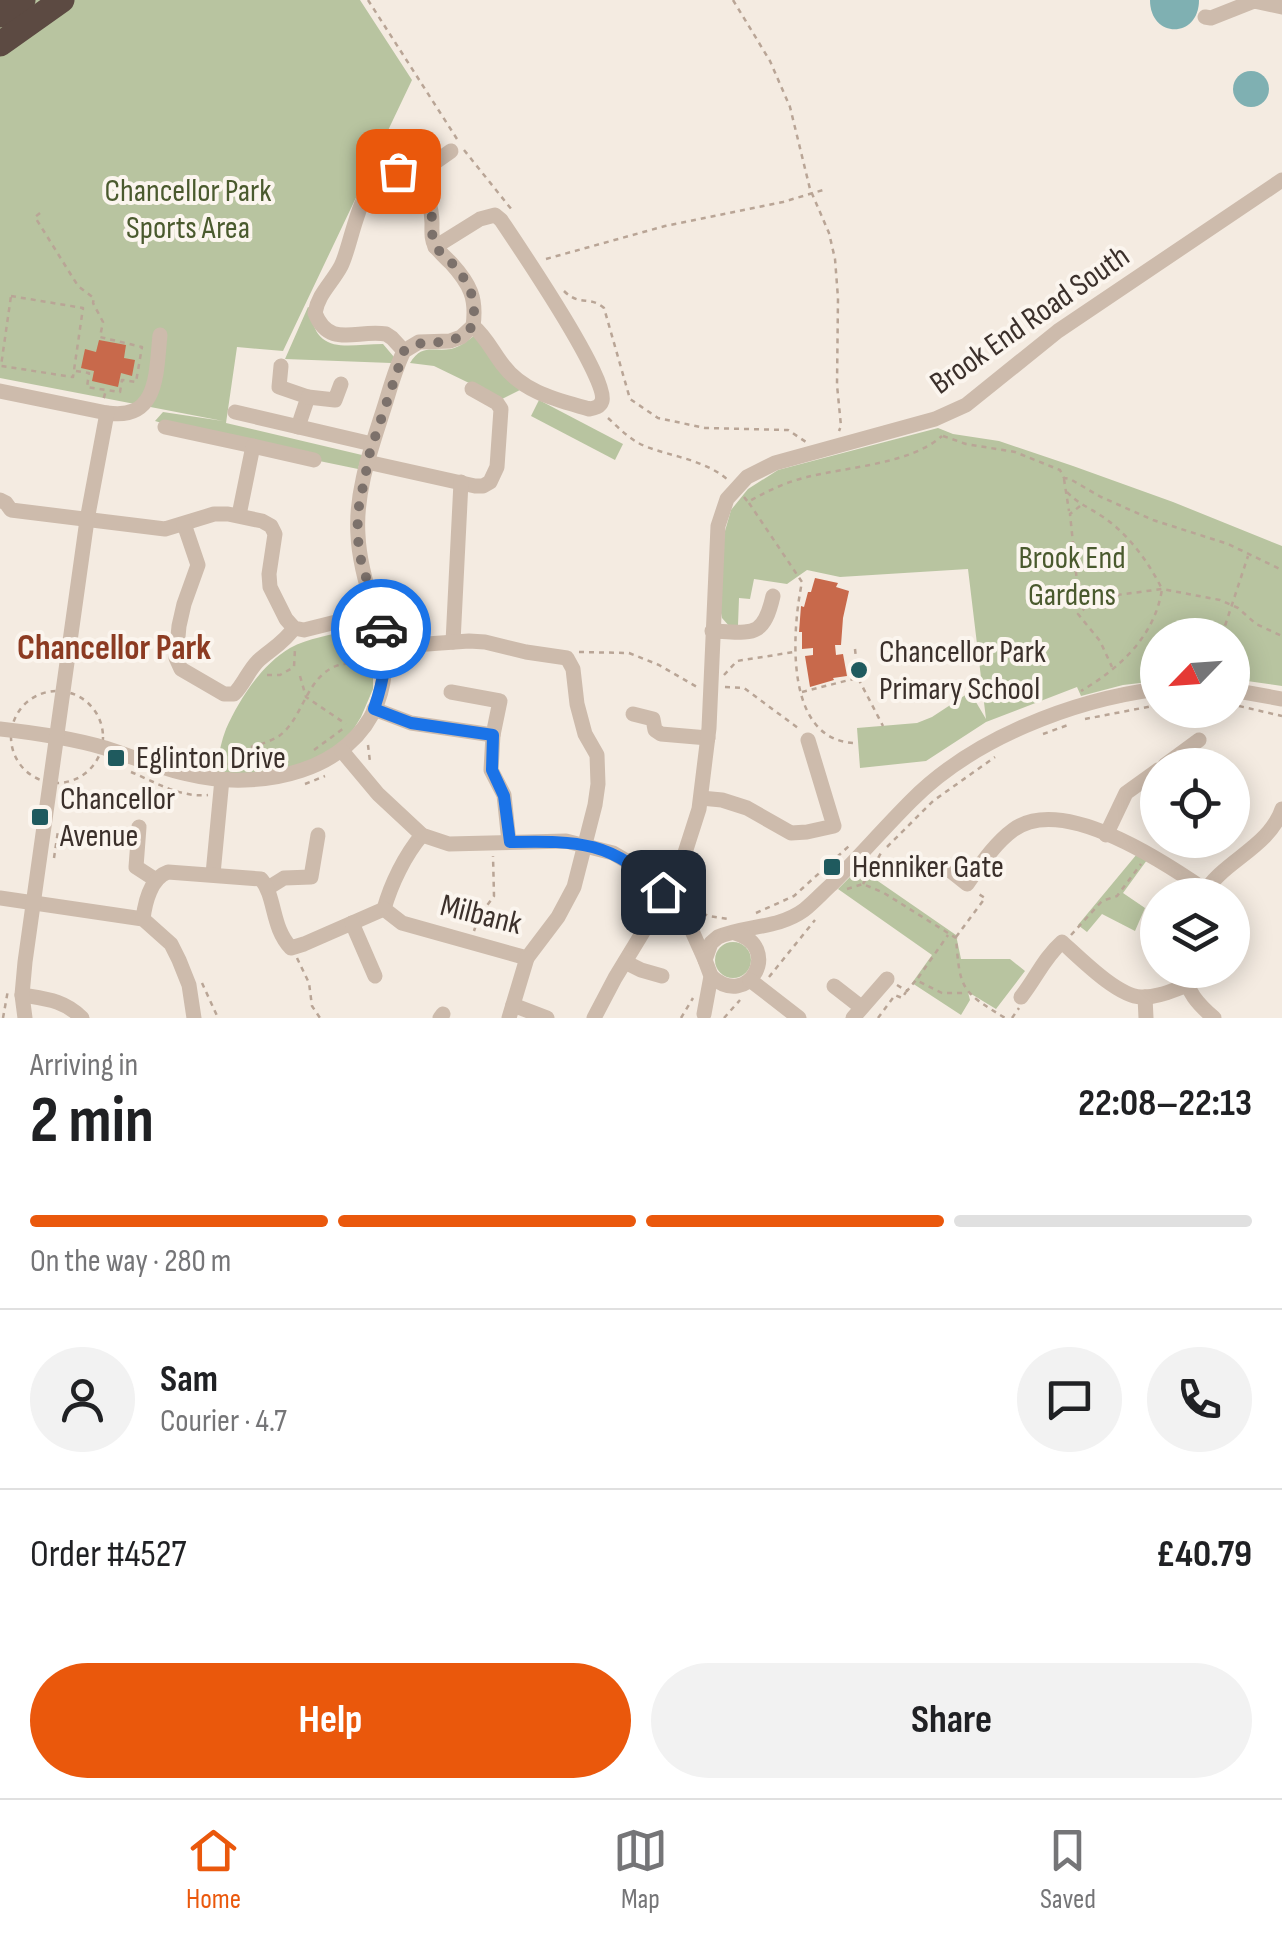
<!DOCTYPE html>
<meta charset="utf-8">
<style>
:root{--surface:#fff;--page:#f2f2f2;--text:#202124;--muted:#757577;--line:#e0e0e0;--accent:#ea580c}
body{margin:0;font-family:"Sofia Sans Condensed",sans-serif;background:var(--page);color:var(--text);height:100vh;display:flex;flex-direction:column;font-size:38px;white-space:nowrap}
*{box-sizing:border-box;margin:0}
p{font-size:32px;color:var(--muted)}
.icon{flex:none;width:55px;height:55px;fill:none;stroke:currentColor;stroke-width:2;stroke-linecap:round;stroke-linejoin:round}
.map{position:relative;height:1018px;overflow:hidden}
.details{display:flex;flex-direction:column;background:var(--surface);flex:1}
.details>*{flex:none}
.needle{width:65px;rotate:245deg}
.tools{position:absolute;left:1140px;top:618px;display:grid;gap:20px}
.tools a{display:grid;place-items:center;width:110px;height:110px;border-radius:50%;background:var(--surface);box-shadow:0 5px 25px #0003;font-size:50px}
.pin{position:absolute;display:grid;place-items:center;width:85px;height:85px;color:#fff;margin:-42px;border-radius:20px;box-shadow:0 5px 15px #0006}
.courier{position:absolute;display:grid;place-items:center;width:100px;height:100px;margin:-50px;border:8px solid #1a73e8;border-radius:50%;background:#fff;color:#222;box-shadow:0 2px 12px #0007}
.headline em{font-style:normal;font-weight:700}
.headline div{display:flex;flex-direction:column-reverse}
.headline{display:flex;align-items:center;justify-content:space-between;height:170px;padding:0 30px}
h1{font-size:65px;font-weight:700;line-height:75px}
.bar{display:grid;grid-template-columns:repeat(4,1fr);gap:15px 10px;align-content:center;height:120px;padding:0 30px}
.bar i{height:12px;border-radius:8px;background:var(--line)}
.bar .active{background:var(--accent)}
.bar p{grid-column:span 4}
.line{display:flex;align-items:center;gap:25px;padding:0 30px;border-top:2px solid var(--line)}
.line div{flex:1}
.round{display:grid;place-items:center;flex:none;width:105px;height:105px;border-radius:52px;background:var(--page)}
.primary-button{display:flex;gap:20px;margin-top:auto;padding:20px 30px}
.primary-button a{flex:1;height:115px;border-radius:60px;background:var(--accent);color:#fff;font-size:40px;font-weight:700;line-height:115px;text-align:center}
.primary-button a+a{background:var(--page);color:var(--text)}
.tab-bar{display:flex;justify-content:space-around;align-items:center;height:140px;border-top:2px solid var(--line);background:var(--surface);font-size:28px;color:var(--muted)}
.tab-bar a{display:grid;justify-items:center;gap:5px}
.tab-bar .active{color:var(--accent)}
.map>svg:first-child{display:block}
.green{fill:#b8c4a0}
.water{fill:#7fb0b2}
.building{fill:#c8694b}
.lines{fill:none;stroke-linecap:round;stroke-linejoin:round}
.path{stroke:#b9a596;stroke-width:2.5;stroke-dasharray:5 5;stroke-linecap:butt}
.minor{stroke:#cdbbac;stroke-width:15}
.highway{stroke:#5c4a42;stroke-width:25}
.done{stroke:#7c716b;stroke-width:10;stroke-dasharray:0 18}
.route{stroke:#1a73e8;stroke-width:12}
.poi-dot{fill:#1f5a5e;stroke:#fbf5ee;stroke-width:4}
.labels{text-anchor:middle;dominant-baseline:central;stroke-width:8;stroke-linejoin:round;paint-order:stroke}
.park-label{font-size:32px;fill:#4a5a2e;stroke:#fbf5ee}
.street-label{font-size:32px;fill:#3b302b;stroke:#fbf5ee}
.poi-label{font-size:32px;fill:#3b302b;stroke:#fbf5ee;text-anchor:start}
.neighbourhood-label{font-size:35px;font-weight:bold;fill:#8c3b22;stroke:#fbf5ee}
</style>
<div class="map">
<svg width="1282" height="1018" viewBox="0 0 1282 1018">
<rect width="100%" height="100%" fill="#f4ebe1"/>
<g class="green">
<path d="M0,0H360L412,80L283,351L237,347L226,423L362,455L358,469L222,441L155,421L163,412L223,421L0,378Z"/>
<path d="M308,307L310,308C315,357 347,344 383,344L394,357L391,363L285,359Z"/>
<path d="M475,335L524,388L502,399L434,366L410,363C422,343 433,352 451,349C460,347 467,341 475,335Z"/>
<path d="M539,400L623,444L615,460L531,416Z"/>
<path d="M938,428L953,434L999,441L1073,466L1173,502L1282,546V686L1233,679L1232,635H1158L1157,681L1123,685L1081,696L1077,687L986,722L926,761L860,768L857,728L917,723L932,717L970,692L986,719L968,569L840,577L807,570L787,584L754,579L750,599L739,598L738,625L730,627L722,618L720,608L723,538L731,510L748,489L778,470Z"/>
<path d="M351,630L368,635L373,658V689L361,717L348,738L297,771L215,776C218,761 220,744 226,729C239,700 261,665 290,648C308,638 331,635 351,630Z"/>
<path d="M1137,854L1147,860L1123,893L1145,908L1135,931L1102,914L1087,932L1078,925Z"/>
<path d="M859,868L956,935L961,959H1010L1025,971L996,1009L968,992L970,1000L961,1015L912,983L932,955L838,889Z"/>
<circle cx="733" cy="960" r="18"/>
</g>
<g class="water">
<path d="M1150,0H1199C1199,39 1150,39 1150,0Z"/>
<circle cx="1251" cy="89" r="18"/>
</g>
<g class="building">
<path d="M99,340L126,345L124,358L135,360L132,376L121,373L118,387L92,381L94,371L81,368L85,349L96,352Z"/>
<path d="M815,578L838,583L836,587L849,591L843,618L841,645H835L836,655L843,654L847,676L833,678L834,680L810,687L805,656L813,655V648L802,649V632H799L801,606L804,607L808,592H811Z"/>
</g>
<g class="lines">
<g class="path">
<path d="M368,0L457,139"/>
<path d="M733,0L770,61L790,107L810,189L829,233L835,259L838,298L837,385L841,426L839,431"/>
<path d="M464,150L512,210"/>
<path d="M40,213L35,217L78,286L94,298L93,303L103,322L100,337L142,347L136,382L122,380L120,392L106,390"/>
<path d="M546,259L665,226L783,202L823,190"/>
<path d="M564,291C580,307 589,295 604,308L630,399L658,418L705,428L788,430L806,442"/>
<path d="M11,296L83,308L73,377L1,366Z"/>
<path d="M76,371L89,373L87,387L106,390L103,401"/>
<path d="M608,418C620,429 631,441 647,447C674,457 705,460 728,480"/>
<path d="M943,436L966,444L1015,452L1060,470L1064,478L1070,479L1101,497L1153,520L1228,544L1282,570"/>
<path d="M1064,479L1069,511"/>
<path d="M1067,492C1077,503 1088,507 1100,515C1127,532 1148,561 1162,589C1155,636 1120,668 1081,691"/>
<path d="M744,497L748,502C767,491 786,482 807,477C847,467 911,464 942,436"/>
<path d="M749,503L802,582C792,630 783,744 858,743"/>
<path d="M1080,506L1070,514L1077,582L1085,588C1089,599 1088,608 1078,614L1100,641L1112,667"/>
<path d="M1087,599L1162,589L1220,600L1238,608L1256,624L1282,636"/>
<path d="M1222,635L1248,556"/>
<path d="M855,649L858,678L883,726"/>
<path d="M579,652L629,653L659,665L697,687"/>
<path d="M267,675H280L294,667L295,649"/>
<path d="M724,675L737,661L794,652"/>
<path d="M300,676L306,697L346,724"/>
<path d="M725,687L744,688L798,728"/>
<circle cx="57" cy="737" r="46"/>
<path d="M802,692L857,678"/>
<path d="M1239,706L1282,716"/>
<path d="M1085,719L1158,705"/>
<path d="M1043,734L1068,725"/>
<path d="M368,745L370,762"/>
<path d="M314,750L344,728"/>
<path d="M213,760C234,749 262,747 279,736C304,718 306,675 339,665C349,662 360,664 370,664"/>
<path d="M209,764L212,761L234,765"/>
<path d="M131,772C155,782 181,798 208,795"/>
<path d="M305,784L325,776"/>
<path d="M887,847L933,801L995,757"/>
<path d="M54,858L58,831"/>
<path d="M863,884L881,853"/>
<path d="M847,889L863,884L884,893L956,938C960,990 961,991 1005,1018"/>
<path d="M694,908L708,916L729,919"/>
<path d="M756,913L794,896L849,846"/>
<path d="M474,931L479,916L494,896L493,856"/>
<path d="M1071,935L1102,901L1117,896L1141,864"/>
<path d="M956,937L985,898L977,893"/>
<path d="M297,958L309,983L312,1006L320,1018"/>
<path d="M769,977L815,920"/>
<path d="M918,978L948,935"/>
<path d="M202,983L218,1018"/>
<path d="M897,985L907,991L916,980L942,993H964"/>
<path d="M3,1018L8,990"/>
<path d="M681,1018L693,998"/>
<path d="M724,1018L740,1000"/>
<path d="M878,1018L895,995L902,998L906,992"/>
<path d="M1012,1018L1019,1008"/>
</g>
<g class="minor">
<path d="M1205,17L1211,18L1254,1L1282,7"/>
<path d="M414,177L451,151"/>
<path d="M435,247L480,219L495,215L501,220C517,244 609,379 602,401C600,407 595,408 589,409C558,400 524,393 503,365C492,351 487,338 473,326"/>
<path d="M281,366L279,387L308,397L298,427"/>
<path d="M0,391L107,413C159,421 156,372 160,335"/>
<path d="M308,397L335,400L341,384"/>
<path d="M235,412L372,444"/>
<path d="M165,427L253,446L239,515"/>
<path d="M253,446L314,460"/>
<path d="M367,462L475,486H483L490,482L497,467L501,409L497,403L472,389"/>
<path d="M0,500L6,503L11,510L165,529L214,514H228L262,521L271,526L275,534L269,574L270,587L286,619L294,628L304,630L344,620L376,615"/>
<path d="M184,524L198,565L184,604L179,626L176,658L181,669L224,694H234C244,684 248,671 258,661C270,650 285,642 294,628"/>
<path d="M712,631C751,632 763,640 773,596"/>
<path d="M453,642L461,482"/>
<path d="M385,647L469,641L485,642L526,652L567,658L573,669L577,704L585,734L597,755L598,784L595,805L574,887L558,917L527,958L402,923L384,909C391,884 405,855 422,835"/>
<path d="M1232,690L1282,699"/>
<path d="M374,709L411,723L493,735L500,701L451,692"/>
<path d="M633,714L653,719L655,730L661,734L708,738"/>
<path d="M0,729C36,733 71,738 105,748C151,763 195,782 245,780C324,778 393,733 384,646C383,633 377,621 374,609C366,585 359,560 358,535C355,492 371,449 384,408C390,389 395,369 404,351L392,338L386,334C357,329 329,349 315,313C318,294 332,283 341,266C353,243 360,169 396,171C403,171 412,175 417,180C427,190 432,209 432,223C432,231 431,239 435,246C439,252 446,258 451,263C470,284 477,298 473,326L461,337L450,341L419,342L404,351"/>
<path d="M493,735L491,770L504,795L509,842"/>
<path d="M342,751L378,794L422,835L449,844L566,841L613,853L642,870L688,922L705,960L711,976L704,1014"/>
<path d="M1165,765L1199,740"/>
<path d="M701,798L722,800L747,808L791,833L807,832L834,826L808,740"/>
<path d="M139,827L136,867L156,880"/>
<path d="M1106,835L1126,793L1158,770"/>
<path d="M952,872L967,884C980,866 994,844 1013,830C1062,794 1163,861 1205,890"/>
<path d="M213,874L222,779"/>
<path d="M268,888L284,878L311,877L318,835"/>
<path d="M663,892L671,884L682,862L699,809L709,728L718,526L727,499L747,477L775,463L935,419L966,405L1058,331L1282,180"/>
<path d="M1203,895C1222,861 1269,848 1282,809"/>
<path d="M0,898L143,919L171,944L179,960L189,985L194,1018"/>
<path d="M143,919C145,902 151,878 168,872L261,879C276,897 271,927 291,948L304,944L384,909"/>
<path d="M352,923L375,976"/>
<path d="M705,960L711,943L718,937C746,925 778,929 804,910C814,902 823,892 832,884C859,857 884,828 911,801C972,739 1072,700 1158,689"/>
<path d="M625,962L641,970L662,976"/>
<path d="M1185,970C1185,991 1199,1005 1214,1018"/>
<path d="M711,976C749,1011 783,946 735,933"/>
<path d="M750,980L799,1018"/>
<path d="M834,986L861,1007"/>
<path d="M22,995C46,999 64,1000 82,1018"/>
<path d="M1021,997C1036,978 1044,958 1062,942C1080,958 1117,996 1141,997C1157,998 1173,990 1188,985"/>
<path d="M1145,997L1146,1018"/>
<path d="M513,1005L547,1018"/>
<path d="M25,1018L22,995L25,962L87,520L107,413"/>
<path d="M440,1018L443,1014"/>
<path d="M509,1018L527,958"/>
<path d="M594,1018L615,978L649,922L656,916"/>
<path d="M853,1018L887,979"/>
</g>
<g class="highway">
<path d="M0,15L23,0"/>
<path d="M0,44L62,0"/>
</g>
</g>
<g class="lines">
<path class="done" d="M381,629L361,560L357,533L359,506L370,452L404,351C425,337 432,346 452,340C461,337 467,331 473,326C477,297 469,282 450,261C444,256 437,250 434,243C431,235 433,228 432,219C430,196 421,178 398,171"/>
<path class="route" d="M381,629C389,657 383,682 374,709L411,723L493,735L492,770L504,796L510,842C577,841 613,840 663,892"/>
</g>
<g class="poi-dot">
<circle cx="859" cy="670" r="10"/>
<rect x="106" y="748" width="20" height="20" rx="5"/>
<rect x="30" y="807" width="20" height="20" rx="5"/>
<rect x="822" y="857" width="20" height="20" rx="5"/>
</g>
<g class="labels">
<g class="park-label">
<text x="188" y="191">Chancellor Park<tspan x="188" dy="37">Sports Area</tspan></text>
<text x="1072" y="558">Brook End<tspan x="1072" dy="37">Gardens</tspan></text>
</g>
<g class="street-label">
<text transform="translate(1030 320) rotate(-35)">Brook End Road South</text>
<text transform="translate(481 915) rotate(14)">Milbank</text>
</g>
<g class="poi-label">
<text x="879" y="652">Chancellor Park<tspan x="879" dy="37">Primary School</tspan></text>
<text x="136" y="758">Eglinton Drive</text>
<text x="60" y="799">Chancellor<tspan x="60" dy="37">Avenue</tspan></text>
<text x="852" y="867">Henniker Gate</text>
</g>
<g class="neighbourhood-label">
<text x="114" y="648">Chancellor Park</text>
</g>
</g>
</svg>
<div class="tools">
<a><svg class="needle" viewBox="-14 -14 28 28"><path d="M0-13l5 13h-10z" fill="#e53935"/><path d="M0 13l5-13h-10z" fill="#757577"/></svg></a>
<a><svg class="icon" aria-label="locate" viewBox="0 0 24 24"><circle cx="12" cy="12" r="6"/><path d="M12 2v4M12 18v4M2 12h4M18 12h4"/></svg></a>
<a><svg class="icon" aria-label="layers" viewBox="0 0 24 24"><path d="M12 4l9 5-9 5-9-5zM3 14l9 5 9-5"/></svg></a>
</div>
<div class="pin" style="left:398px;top:171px;background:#ea580c"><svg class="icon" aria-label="bag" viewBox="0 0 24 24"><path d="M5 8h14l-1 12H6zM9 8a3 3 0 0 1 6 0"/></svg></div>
<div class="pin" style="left:663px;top:892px;background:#1f2937"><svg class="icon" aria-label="home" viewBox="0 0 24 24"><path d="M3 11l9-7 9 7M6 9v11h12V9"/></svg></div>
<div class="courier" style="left:381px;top:629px"><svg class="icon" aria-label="car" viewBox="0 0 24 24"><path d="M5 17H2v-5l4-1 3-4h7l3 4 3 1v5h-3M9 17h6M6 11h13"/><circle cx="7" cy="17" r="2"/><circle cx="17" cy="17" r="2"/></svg></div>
</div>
<section class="details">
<div class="headline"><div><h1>2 min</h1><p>Arriving in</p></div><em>22:08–22:13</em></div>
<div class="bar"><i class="active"></i><i class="active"></i><i class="active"></i><i></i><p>On the way · 280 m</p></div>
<div class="line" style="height:180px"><a class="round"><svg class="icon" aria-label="person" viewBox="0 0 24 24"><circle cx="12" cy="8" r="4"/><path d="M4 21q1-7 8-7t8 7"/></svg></a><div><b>Sam</b><p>Courier · 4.7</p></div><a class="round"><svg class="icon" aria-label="chat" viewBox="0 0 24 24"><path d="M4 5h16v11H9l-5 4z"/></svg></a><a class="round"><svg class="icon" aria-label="phone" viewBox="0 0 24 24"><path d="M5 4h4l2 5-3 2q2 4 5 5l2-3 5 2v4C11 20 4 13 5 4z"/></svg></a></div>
<div class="line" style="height:130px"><div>Order #4527</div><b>£40.79</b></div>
<div class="primary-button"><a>Help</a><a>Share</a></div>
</section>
<nav class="tab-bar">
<a class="active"><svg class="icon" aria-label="home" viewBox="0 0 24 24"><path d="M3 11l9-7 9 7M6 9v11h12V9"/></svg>Home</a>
<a><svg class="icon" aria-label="map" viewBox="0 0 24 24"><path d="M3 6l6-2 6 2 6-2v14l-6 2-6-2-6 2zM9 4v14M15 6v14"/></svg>Map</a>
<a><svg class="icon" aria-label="saved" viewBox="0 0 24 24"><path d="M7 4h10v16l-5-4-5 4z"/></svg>Saved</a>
</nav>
